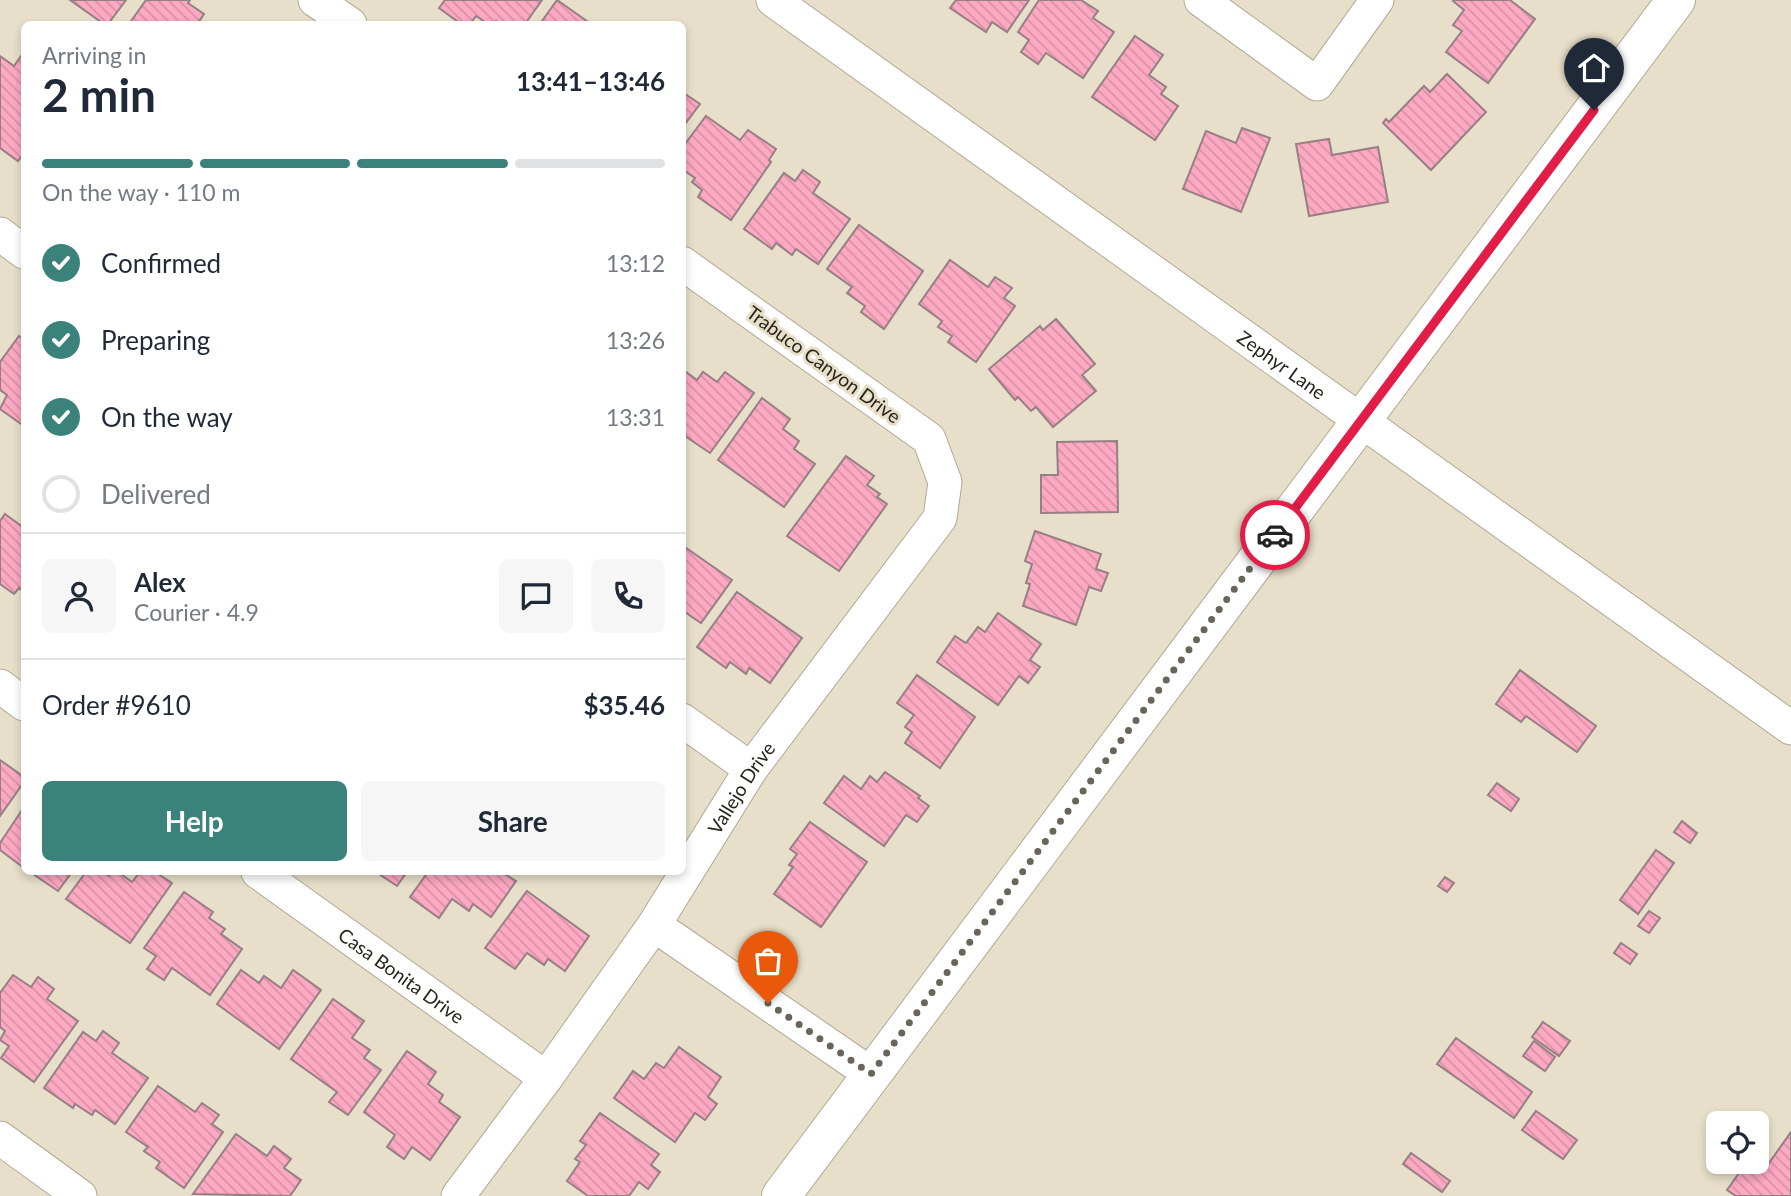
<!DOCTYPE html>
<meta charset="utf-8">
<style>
:root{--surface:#fff;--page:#f6f6f7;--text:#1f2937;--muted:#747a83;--line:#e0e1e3;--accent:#3b827a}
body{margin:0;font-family:Lato,sans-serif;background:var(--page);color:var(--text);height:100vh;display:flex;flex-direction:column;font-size:26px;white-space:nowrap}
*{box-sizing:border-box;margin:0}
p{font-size:23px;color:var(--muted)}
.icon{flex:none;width:38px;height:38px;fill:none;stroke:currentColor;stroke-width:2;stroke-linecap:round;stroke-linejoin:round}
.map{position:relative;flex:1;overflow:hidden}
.sheet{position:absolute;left:21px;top:21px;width:665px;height:854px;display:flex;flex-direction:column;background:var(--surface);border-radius:10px;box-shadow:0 4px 10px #0003}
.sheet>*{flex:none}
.tools{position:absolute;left:1706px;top:1111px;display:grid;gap:14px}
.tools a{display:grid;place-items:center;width:63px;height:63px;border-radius:10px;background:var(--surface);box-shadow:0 4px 10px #0003;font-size:35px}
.pin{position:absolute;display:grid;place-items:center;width:60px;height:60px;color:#fff;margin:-72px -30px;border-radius:50% 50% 50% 0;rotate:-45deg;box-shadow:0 0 7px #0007}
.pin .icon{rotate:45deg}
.courier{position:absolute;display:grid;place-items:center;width:70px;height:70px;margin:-35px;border:5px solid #e11d48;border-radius:50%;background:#fff;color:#222;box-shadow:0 2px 9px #0007}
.overview em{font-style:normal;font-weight:700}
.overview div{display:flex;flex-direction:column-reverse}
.overview{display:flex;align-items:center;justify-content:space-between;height:119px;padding:0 21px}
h1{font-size:46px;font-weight:700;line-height:52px}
.bar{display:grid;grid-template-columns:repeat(4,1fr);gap:10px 7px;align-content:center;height:84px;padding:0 21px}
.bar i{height:9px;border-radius:5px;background:var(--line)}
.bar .active{background:var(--accent)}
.bar p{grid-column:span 4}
.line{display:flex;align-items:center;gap:18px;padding:0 21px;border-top:2px solid var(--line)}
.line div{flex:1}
.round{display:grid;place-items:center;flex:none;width:74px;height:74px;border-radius:10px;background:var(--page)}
ol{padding:0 21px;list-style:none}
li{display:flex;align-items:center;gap:21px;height:77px}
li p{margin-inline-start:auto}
li .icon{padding:7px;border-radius:50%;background:var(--accent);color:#fff;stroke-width:4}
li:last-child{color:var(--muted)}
li i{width:38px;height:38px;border:4px solid var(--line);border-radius:50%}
.cta{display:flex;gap:14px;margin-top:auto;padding:14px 21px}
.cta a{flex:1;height:80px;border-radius:10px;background:var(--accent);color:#fff;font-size:28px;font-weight:700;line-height:80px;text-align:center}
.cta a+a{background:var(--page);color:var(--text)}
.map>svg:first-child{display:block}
.building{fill:url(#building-back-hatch);stroke:#967f85;stroke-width:2}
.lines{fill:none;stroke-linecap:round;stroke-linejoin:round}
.minor-casing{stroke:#b1a995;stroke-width:35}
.tertiary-casing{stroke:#b1a995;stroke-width:40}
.minor{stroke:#fff;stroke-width:33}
.tertiary{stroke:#fff;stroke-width:38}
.done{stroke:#6b6559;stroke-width:7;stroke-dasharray:0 12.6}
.route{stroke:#e11d48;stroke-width:9}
.labels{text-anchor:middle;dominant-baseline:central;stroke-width:6;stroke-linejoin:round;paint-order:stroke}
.street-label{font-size:19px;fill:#28241c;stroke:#e7dfc9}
</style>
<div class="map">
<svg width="1791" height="1196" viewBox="0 0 1791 1196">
<defs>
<pattern id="building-back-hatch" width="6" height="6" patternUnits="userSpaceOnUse" patternTransform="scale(1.75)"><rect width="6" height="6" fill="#fda9c2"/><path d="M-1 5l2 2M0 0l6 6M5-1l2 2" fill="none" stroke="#d991a6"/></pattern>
</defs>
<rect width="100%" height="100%" fill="#e7dfc9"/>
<g class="building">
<path d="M70,0H126L108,24H104Z"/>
<path d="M146,0H190L188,3L204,14L198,23L201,24H129Z"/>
<path d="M445,0H542L525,24H501L496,21L493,24H488L476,16L470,24H461L439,8Z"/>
<path d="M557,0L591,24H540Z"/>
<path d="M956,0H1029L1007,32L992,22L986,32L950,8Z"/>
<path d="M1039,0H1081L1098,11L1093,18L1114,32L1083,78L1046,53L1038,64L1021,52L1029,40L1018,32Z"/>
<path d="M1454,0H1510L1535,19L1488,83L1446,52L1462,31L1453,25L1464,10L1453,1Z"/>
<path d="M1135,36L1163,55L1149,75L1166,87L1161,94L1178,106L1155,140L1092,97Z"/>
<path d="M0,56L14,66L21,56L24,58V153L18,161L0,148Z"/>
<path d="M1447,74L1486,112L1431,170L1383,123L1386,119L1389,122L1424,86L1430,92Z"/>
<path d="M682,92L700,104L682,128Z"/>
<path d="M706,116L740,140L748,130L776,149L769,160L771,162L731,220L698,197L702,190L692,182L695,178L682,169V148Z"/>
<path d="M1242,128L1270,138L1241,212L1183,189L1206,131L1236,143Z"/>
<path d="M1329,139L1332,155L1378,147L1388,202L1309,216L1296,144Z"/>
<path d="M803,170L820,182L813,193L850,219L818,264L796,249L792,255L776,243L772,249L744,229L784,173L795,181Z"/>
<path d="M859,225L923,271L884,329L861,312L865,306L847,293L852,287L827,269Z"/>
<path d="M950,260L988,287L995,277L1012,288L1004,298L1015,306L976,362L948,342L952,336L938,327L942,321L919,304Z"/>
<path d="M1056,319L1095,364L1082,375L1096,391L1053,427L1036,407L1031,411L1018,397L1015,400L989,369L1040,326L1043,330Z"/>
<path d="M19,336L24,340V426L0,409L7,395L0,390V362Z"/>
<path d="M682,369L697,380L703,372L717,382L725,372L754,393L710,453L682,434Z"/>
<path d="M762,398L790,419L783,429L799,441L794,449L815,464L784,507L718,460Z"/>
<path d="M1117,441L1118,512L1041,513V475H1058L1057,442Z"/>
<path d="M846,456L874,476L867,485L880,494L877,497L887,504L839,571L787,536Z"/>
<path d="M5,514L24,528V592L19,588L14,594L0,584V521Z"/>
<path d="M1035,531L1101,554L1096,569L1108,573L1101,591L1089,587L1076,625L1023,606L1030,584L1026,583L1032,564L1025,561Z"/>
<path d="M682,545L732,580L701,623L682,610Z"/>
<path d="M737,592L802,638L770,683L749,668L746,674L730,662L726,668L697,647Z"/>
<path d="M998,613L1041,644L1030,660L1040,667L1028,683L1019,676L998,705L937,662L955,636L966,643L978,627L985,632Z"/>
<path d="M1520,670L1596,726L1577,752L1526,716L1521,722L1496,704Z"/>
<path d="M917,675L975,717L940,768L905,743L912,732L905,727L914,715L897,703Z"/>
<path d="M0,760L24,777V782L0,816Z"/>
<path d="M885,772L920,796L918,798L929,806L917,822L906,815L884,846L824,803L844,776L861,789L870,776L877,782Z"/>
<path d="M1497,783L1519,799L1511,811L1488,795Z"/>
<path d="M24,807V868L0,850V843Z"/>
<path d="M1682,821L1697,833L1690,843L1674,832Z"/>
<path d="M810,822L867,862L821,927L774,894L793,867L789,865L797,854L790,849Z"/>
<path d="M1656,850L1674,863L1638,914L1620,900Z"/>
<path d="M30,872H72L58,891Z"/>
<path d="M86,872H102L109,876L112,872H118L132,882L140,872H155L172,883L130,943L66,899Z"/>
<path d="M376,872H407L397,886Z"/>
<path d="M428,872H501L516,881L491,917L473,904L469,911L452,899L439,918L410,897Z"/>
<path d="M1445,877L1454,883L1447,892L1438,886Z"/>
<path d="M527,891L589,936L565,971L548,959L544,965L527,953L515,969L485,948Z"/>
<path d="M184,892L213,912L209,918L225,929L221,934L242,949L210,995L172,968L164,980L147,969L156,956L144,948Z"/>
<path d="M1649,911L1660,918L1649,933L1638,926Z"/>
<path d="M1621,943L1637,954L1630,964L1614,953Z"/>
<path d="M241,970L259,983L264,976L281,988L293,970L321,990L279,1049L217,1004Z"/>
<path d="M13,975L31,987L38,977L54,989L47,999L78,1021L34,1082L1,1058L9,1046L0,1040L5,1031L0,1027V993Z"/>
<path d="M333,999L364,1021L352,1038L370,1050L364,1058L381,1070L348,1115L329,1102L337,1092L291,1059Z"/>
<path d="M1543,1022L1570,1041L1559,1056L1532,1037Z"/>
<path d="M103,1031L119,1043L112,1053L148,1078L115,1124L95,1110L92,1115L75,1104L73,1108L44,1088L83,1032L96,1041Z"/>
<path d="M1456,1038L1532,1092L1514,1118L1437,1064Z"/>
<path d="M1534,1041L1555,1057L1545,1071L1523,1056Z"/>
<path d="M679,1047L721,1077L708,1097L717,1104L705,1120L695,1113L675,1142L614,1098L633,1071L644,1079L656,1063L664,1068Z"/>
<path d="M407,1051L436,1072L428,1084L443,1095L439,1102L460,1117L430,1160L412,1147L404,1159L387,1147L395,1135L364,1112Z"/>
<path d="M158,1086L195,1112L202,1103L219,1115L212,1124L223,1132L184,1188L156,1168L160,1162L144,1151L148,1147L126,1132Z"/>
<path d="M1536,1111L1577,1140L1563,1159L1522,1130Z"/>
<path d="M600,1113L659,1154L651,1165L660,1172L648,1189L639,1182L629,1196H588L567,1181L580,1162L575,1159L586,1145L580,1141Z"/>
<path d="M1791,1132V1196H1736L1727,1190L1747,1162H1752L1764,1170Z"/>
<path d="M236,1134L267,1156L274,1146L291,1159L284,1168L301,1180L290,1196L193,1194Z"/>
<path d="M1411,1153L1450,1181L1442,1192L1403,1164Z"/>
</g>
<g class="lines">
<g class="minor-casing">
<g id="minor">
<path d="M315,0L350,24"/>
<path id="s1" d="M773,0L1791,728"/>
<path d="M1201,0L1317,84L1377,0"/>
<path d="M0,234L24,252"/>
<path d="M0,686L24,704"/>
<path d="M682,720L751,769"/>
<path id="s2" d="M258,872L546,1078"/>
<path d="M654,925L871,1074"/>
<path d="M0,1138L80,1196"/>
<path id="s3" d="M458,1196L546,1078L654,925L751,769L940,518L945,482L929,439L682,263"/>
</g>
</g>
<g class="tertiary-casing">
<path id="tertiary" d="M781,1196L1676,0"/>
</g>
<use href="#minor" class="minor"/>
<use href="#tertiary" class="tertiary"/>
</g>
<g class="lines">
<path class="done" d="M768,1003L871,1074L1275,535"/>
<path class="route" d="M1275,535L1594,110"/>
</g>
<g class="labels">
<g class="street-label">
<text stroke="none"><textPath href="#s1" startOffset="626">Zephyr Lane</textPath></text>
<text transform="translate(824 364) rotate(36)">Trabuco Canyon Drive</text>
<text stroke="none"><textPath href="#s3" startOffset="497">Vallejo Drive</textPath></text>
<text stroke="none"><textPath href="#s2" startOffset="177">Casa Bonita Drive</textPath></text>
</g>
</g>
</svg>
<div class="tools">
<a><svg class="icon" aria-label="locate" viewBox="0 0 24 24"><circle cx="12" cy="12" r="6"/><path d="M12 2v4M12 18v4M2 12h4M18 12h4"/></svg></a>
</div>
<div class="pin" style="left:768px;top:1003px;background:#ea580c"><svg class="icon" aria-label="bag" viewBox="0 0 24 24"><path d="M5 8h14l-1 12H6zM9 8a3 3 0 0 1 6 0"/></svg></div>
<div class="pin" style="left:1594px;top:110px;background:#1f2937"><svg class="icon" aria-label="home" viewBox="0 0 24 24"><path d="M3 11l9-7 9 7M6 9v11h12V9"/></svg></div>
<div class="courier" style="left:1275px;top:535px"><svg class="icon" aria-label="car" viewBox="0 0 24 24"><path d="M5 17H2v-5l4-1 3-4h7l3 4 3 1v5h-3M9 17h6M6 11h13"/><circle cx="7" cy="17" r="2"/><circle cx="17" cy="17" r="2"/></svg></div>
<section class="sheet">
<div class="overview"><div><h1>2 min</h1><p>Arriving in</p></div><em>13:41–13:46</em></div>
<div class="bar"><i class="active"></i><i class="active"></i><i class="active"></i><i></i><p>On the way · 110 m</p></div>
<ol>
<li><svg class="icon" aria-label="check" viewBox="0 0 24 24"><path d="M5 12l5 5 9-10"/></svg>Confirmed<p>13:12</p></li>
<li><svg class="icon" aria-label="check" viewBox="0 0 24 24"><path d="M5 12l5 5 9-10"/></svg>Preparing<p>13:26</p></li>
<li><svg class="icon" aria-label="check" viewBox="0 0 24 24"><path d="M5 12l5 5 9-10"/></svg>On the way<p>13:31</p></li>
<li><i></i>Delivered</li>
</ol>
<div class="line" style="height:126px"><a class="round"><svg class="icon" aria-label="person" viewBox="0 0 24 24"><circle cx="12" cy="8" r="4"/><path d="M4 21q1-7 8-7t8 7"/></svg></a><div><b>Alex</b><p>Courier · 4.9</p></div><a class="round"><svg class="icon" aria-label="chat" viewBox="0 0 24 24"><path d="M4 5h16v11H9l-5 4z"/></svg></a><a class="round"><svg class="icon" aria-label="phone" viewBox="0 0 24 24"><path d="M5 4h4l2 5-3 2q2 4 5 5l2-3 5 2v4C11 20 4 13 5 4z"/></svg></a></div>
<div class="line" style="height:91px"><div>Order #9610</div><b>$35.46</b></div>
<div class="cta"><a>Help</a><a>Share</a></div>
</section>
</div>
